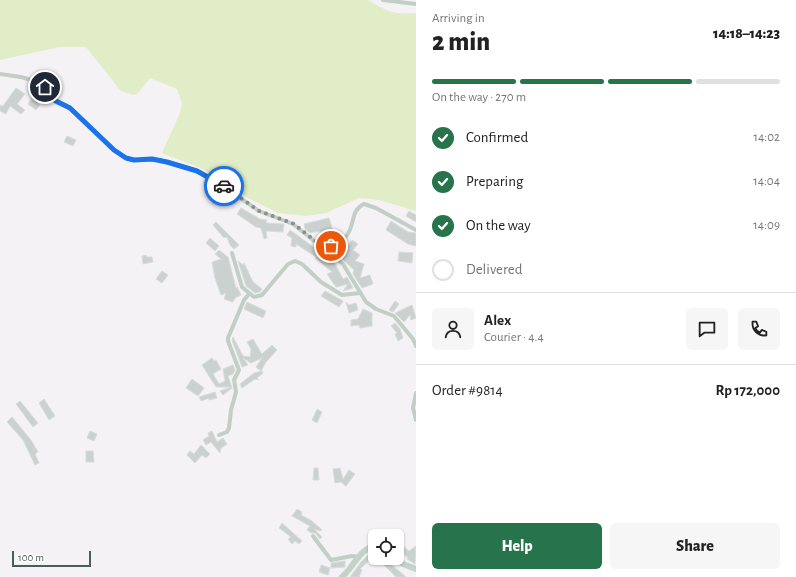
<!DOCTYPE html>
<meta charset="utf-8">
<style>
:root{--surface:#fff;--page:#f6f6f6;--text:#222;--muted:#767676;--line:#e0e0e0;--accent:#26734c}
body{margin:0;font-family:"Alegreya Sans",sans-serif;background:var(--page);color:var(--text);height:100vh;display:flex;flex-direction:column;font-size:15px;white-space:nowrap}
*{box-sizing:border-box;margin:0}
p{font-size:13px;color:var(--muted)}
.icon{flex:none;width:22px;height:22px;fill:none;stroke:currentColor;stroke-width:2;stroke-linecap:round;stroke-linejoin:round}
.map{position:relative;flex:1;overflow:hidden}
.drawer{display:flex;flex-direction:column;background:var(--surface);width:380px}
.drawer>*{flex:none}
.controls{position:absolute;left:368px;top:529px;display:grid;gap:8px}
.controls a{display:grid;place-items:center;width:36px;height:36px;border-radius:6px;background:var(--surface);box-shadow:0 1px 3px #0004;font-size:20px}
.scale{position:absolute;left:12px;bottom:10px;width:79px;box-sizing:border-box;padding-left:4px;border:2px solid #4b5e53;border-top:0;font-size:11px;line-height:14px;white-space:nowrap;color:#4b5e53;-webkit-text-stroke:3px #fff;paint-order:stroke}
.pin{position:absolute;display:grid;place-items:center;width:34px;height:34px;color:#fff;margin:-17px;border:2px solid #fff;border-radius:50%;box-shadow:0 1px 4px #0007}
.courier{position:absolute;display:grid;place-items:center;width:40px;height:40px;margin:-20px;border:3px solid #1a73e8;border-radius:50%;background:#fff;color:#222;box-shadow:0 1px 5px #0007}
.head em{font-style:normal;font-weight:800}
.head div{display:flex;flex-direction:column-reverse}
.head{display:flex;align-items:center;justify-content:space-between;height:68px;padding:0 16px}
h1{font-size:26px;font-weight:800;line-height:30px}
.bar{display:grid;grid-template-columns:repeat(4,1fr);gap:6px 4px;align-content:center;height:48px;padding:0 16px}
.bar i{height:5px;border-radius:3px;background:var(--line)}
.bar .on{background:var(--accent)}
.bar p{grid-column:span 4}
.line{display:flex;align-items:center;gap:10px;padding:0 16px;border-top:1px solid var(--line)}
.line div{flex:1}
.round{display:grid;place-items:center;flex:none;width:42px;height:42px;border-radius:6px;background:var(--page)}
ol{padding:0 16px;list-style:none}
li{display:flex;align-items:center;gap:12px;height:44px}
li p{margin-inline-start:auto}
li .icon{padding:4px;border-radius:50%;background:var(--accent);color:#fff;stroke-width:4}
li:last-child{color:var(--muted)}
li i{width:22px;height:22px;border:2px solid var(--line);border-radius:50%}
.button{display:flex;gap:8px;margin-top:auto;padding:8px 16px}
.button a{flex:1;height:46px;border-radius:6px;background:var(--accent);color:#fff;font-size:16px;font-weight:800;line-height:46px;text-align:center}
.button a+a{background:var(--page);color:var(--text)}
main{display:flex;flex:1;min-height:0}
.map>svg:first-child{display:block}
.green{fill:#e0edc6}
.building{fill:#cad1ce;stroke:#d7dddb}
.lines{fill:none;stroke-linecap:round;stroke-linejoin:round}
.street{stroke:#c1cfc7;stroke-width:4}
.secondary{stroke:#c2d4ca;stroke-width:6}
.done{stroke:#86928b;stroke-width:4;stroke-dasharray:0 7.2}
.route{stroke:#1a73e8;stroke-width:5}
</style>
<main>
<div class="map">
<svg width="416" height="577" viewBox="0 0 416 577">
<rect width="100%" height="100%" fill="#f4f2f4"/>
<path class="green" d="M0,0H368C386,11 394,15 416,13V211L379,200L359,198L326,213L306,216L278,213L248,198L224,181L198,167L162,153L180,113L182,103L177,89L150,78L138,93L134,95L121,91L86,47H59L0,60Z"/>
<g class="building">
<path d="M16,88L25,94L17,104L25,110L21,114L10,106L6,114L0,111V105L3,106Z"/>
<path d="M37,90L44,97L37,103L40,105L36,110L28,104Z"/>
<path d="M67,136L76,140L73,146L64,142Z"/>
<path d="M241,208L260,219L267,220L266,223L284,224L283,232L266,231L267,238L264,239L261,228L256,227L237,214Z"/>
<path d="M409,211L416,215V222L406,216Z"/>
<path d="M329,218L335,237L323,241L320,231L310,233L305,229L304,224Z"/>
<path d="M391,221L408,232L416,233V246L408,244L386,230Z"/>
<path d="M216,222L239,245L234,249L230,245L227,237L224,238L213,225Z"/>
<path d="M290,230L334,262L343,279L347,277L353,288L343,291L348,284L336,287L327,274L332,272L315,258L316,257L296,244V247L291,246L292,238L287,235Z"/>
<path d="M210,238L219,246L215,251L206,243Z"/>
<path d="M352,240L358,244L353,250L360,255L355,261L364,264L360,278L370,275L373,284L362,288L353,274L354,270L341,258L344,254L338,249L343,244L346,248Z"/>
<path d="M219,250L228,257L236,288L237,287L241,295L235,298L233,302L224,299L226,293L221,295L215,278L212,262L221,259L215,254Z"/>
<path d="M399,252L413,253L412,263L398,261Z"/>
<path d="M146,255L147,257H152L153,262L143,264L142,256Z"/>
<path d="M238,261L243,265L244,263L253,282L262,289L260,292L255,293L246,286Z"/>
<path d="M162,271L168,275L162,283L156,279Z"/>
<path d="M325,291L343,301L339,307L321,296Z"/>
<path d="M395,301L399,304L393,312L389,310Z"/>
<path d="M247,302L266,311L263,318L244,309Z"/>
<path d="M346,302L349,305L356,303L358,310L349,313Z"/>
<path d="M412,305L416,318L411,320L410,315L404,322L395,313Z"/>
<path d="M363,309L372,313V326L360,328L359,325L351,326V320L358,319Z"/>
<path d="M395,323L400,329L403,338L398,341L395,334L397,333L391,326Z"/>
<path d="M233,337L243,356L250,357L251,349L247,342L253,339L262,354L272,345L277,350L266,362L261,371L256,367L262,358L251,363L243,358L248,365L242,367L232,340Z"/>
<path d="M212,358L214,361L216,360L221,369L213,374L219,384L225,381L223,369L233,365L235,370L233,374L228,376L232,388L223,395L220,391L231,387H216L202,365Z"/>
<path d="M262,371L263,373L257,378L259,380L255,379L242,388L240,384L254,373Z"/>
<path d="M192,379L204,388L198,396L186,388Z"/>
<path d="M215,392L217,398L209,400V398L201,401L199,397Z"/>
<path d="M44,399L55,416L49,420L39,403Z"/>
<path d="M20,401L38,423L33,427L16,404Z"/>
<path d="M317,409L322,412L317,423L312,420Z"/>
<path d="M12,417L31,440L38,452L35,454L39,463L35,465L23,440L7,422Z"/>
<path d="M90,431L97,434L94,441L87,438Z"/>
<path d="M212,431L217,442L223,438L227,444L221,448L220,453L211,442L206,445L203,440L209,436L208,433Z"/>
<path d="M201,445L210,454L206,458L202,455L195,463L187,455L190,451L194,454Z"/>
<path d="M86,451H93L94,462H86Z"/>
<path d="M314,468H318L319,480H313Z"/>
<path d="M340,468L343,479L349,470L355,474L346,486L341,482L335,483L333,469Z"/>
<path d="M297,509L302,512L301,515L312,521L322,530L320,531L314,529L322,537L320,539L315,533H311L307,530L310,526L292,516Z"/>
<path d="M282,523L302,541L299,544L295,541L292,544L288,539L291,537L279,528Z"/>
<path d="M402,545L409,551L416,546L415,564L407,559L408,558L398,549Z"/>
<path d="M370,553L373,557L360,569L362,570L359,577H350L361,562Z"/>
<path d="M377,558H388L386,560L406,577H396Z"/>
<path d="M345,561V567L331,568V563Z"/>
<path d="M321,565L330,568L328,575L319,572Z"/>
</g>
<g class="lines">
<g class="street">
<path d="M383,0L416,4"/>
<path d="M0,74L21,77L38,82L45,87L57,103L70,108L114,150L126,158L134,160H160L197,171L221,185L259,211L293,224L343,264L366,302L376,309L394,316L413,339L416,346"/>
<path d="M324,248C364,238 344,213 364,204L376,208L416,230"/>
<path d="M232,253L242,287L254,297L262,295L288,264L295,261L302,264L321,282L342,295L360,293"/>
<path d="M416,393L413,408L416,420"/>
<path d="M219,435L227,432L229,428L231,410L236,392L234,380L239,370L228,341V338L244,300L249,294"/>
<path d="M313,536L331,560L352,556L359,557"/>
</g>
<g class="secondary">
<path d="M396,558L403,564L416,569"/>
<path d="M342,577C353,568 360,548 375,546"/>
</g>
</g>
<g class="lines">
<path class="done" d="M224,186L259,211L294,224L324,248L331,246"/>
<path class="route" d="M45,87L54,100L70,108L114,150L126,158L134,160L152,159L167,162L197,171L224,186"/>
</g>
</svg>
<div class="controls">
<a><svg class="icon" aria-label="locate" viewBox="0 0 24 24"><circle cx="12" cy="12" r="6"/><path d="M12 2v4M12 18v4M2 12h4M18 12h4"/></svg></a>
</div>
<div class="scale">100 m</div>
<div class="pin" style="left:331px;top:246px;background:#ea580c"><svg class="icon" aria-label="bag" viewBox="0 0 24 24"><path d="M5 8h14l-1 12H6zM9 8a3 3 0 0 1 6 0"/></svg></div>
<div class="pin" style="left:45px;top:87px;background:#1f2937"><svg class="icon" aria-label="home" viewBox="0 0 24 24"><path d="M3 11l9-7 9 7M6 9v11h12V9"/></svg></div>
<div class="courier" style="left:224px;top:186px"><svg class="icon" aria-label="car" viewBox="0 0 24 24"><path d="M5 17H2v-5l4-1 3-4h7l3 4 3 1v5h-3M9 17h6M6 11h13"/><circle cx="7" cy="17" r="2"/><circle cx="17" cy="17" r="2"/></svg></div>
</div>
<section class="drawer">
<div class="head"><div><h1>2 min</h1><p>Arriving in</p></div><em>14:18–14:23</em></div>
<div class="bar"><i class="on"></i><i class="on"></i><i class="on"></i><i></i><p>On the way · 270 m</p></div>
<ol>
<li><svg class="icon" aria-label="check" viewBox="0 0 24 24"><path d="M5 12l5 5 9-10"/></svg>Confirmed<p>14:02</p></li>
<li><svg class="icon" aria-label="check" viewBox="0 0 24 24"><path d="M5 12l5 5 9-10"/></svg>Preparing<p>14:04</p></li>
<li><svg class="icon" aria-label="check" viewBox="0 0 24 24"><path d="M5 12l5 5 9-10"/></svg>On the way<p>14:09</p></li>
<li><i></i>Delivered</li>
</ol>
<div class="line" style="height:72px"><a class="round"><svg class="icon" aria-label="person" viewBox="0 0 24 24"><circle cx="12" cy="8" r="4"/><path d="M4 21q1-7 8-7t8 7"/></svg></a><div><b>Alex</b><p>Courier · 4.4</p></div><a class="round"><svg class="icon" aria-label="chat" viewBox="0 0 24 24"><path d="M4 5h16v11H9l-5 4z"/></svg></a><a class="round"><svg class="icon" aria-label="phone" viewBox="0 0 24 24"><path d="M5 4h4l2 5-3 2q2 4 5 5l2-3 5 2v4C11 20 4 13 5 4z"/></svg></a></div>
<div class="line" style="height:52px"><div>Order #9814</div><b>Rp 172,000</b></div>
<div class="button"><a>Help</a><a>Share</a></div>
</section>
</main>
